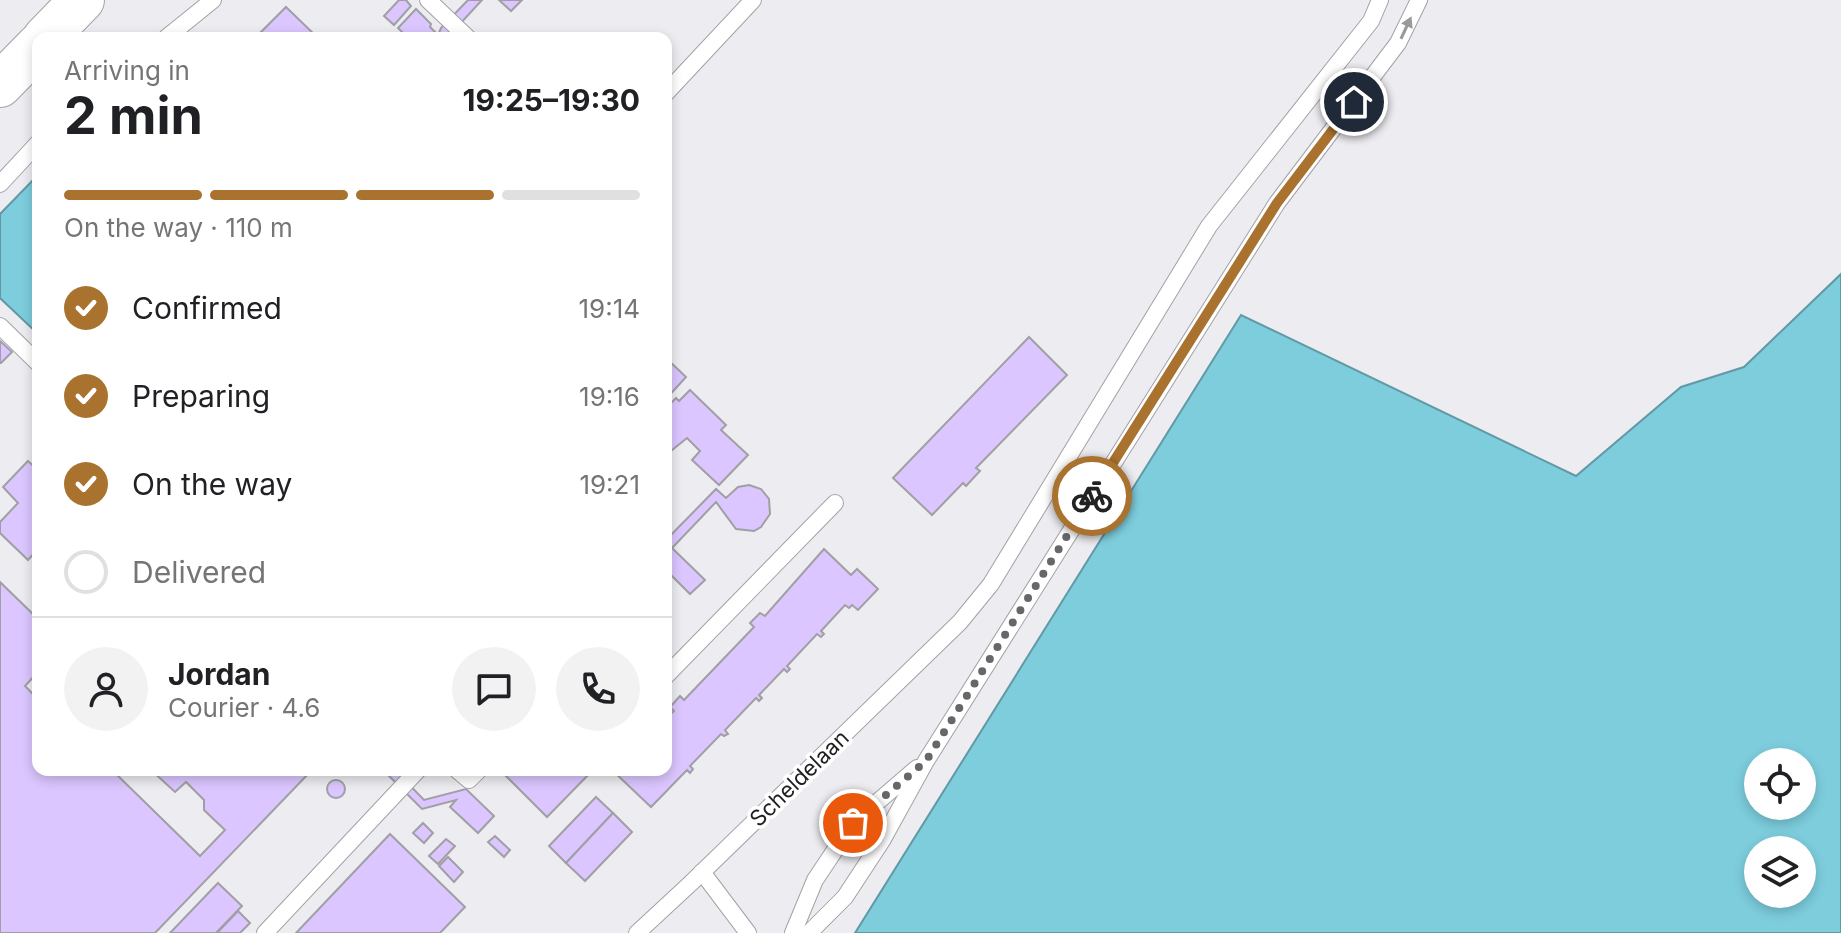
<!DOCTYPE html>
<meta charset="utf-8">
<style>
:root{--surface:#fff;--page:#f2f2f2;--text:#202124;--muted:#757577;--line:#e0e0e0;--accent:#a9722e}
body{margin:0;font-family:Inter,sans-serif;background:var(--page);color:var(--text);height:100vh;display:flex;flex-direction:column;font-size:30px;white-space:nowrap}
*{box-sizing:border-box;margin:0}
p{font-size:26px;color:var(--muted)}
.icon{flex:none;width:44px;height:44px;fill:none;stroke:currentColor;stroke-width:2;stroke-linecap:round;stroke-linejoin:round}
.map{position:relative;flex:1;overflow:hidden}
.sheet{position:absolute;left:32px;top:32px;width:640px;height:744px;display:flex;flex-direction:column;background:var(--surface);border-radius:16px;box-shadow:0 4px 12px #0003}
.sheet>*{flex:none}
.buttons{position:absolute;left:1744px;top:748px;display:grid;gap:16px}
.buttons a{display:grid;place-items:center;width:72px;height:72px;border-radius:50%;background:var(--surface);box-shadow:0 4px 12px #0003;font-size:40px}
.pin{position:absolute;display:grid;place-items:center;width:68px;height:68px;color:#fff;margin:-34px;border:4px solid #fff;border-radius:50%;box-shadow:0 2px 8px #0007}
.courier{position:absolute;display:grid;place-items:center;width:80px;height:80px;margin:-40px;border:6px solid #a9722e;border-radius:50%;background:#fff;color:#222;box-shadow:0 2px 10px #0007}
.summary em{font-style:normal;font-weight:700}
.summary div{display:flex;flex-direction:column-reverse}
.summary{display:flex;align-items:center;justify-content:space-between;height:136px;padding:0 32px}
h1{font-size:52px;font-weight:700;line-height:60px}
.bar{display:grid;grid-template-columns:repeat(4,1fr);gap:12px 8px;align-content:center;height:96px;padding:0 32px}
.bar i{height:10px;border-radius:6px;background:var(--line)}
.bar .current{background:var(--accent)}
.bar p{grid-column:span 4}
.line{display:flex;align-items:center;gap:20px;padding:0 32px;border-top:2px solid var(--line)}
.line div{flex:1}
.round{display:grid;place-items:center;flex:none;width:84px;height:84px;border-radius:42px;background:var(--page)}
ol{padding:0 32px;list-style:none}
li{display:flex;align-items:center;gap:24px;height:88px}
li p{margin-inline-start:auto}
li .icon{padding:8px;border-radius:50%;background:var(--accent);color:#fff;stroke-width:4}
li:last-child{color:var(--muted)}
li i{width:44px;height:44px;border:4px solid var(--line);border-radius:50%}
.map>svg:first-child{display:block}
.water{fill:#7dcddd;stroke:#6199a5;stroke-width:2;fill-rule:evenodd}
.building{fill:#dbc6ff;stroke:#a09fa3;stroke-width:2}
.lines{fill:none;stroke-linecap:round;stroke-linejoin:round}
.lane-casing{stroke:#a2a2a6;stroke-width:18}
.primary-casing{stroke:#a2a2a6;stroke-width:46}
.lane{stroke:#fff;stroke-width:16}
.primary{stroke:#fff;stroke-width:44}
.oneway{fill:#9a9a9b}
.done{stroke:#67676a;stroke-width:8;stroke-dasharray:0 14.4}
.route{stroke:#a9722e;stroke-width:10}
.labels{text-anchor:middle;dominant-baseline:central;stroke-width:7;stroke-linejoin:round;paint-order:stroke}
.street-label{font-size:22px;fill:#1f1f21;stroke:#fff}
</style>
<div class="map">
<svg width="1841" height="933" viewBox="0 0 1841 933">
<rect width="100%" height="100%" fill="#ededf1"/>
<g class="water">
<path d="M38,175V334L0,298V214Z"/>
<path d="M1841,274V933H855L1241,315L1576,476L1681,387L1744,367ZM1758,762H1802V806H1758ZM1758,850H1802V894H1758Z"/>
</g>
<g class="building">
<path d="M399,0H406L411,6L394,25L384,16Z"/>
<path d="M468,0H482L447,38H408L398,28L416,9L431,24L430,27L438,35L441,28Z"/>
<path d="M499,0H522L511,11Z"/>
<path d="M286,7L318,38H255Z"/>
<path d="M1029,337L1067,375L976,468L980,471L966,486L963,483L932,515L893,478Z"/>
<path d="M0,341L12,352L1,363H0Z"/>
<path d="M666,358L686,377L666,399Z"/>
<path d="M690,390L726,425L721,430L748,455L719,485L692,460L700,451L687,438L666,455V408L676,398L679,401Z"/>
<path d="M28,461L38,470V549L28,560L0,533V522L18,503L3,487Z"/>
<path d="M749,485L761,489L769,499L770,514L761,527L754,531L736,529L716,502L672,548L705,580L690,594L666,570V540L716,489L726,498L738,487Z"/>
<path d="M824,549L851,575L857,569L878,589L858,610L852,605L849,608L845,605L821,631L824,634L821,637L817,634L787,666L790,669L787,672L784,669L759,695L762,698L759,701L756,698L725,730L728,734L724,736L721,734L690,766L693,769L690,773L687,770L651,807L612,770H666V718L674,711L670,707L680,696L684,700L754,627L750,623L760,613L765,616Z"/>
<path d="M0,582L34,615L38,611V672L25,686L38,699V770H112L200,856L225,830L204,810V800L186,782L175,792L151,770H312L155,933H0Z"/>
<path d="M383,770H395L424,800L466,789L494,816L478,833L450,807L456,800L422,809Z"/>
<path d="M500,770H593L547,817Z"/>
<circle cx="336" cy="789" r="9"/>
<path d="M596,797L613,813L566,863L549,846Z"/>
<path d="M613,813L632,832L585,881L566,863Z"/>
<path d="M423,823L433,833L424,843L413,833Z"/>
<path d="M390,834L465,907L440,933H296Z"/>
<path d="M495,836L510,850L504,857L488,842Z"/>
<path d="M446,839L455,846L438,864L429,856Z"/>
<path d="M448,857L463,872L454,882L439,866Z"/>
<path d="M218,883L242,906L216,933H170Z"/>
<path d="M238,911L250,923L240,933H217Z"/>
</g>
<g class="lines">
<g class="lane-casing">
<g id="lane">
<path d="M428,0L468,38"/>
<path d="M166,38L213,0"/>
<path d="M666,93L753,0"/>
<path d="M0,184L38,143"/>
<path d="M0,326L38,363"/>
<path d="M666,676L835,503"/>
<path d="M457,770L469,780L479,770"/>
<path d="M702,872L748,933"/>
<path d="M265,933L418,770"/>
<path d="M637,933L691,883L960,622L991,584L1209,226L1371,21L1380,0"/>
<path d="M793,933L815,880L853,823L917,768"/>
<path d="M809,933L845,897L883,839L926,761L1277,203L1398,43L1419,0"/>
</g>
</g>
<g class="primary-casing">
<g id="primary">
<path d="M45,38L82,0"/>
<path d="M0,85L38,46"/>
</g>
</g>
<use href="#lane" class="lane"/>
<use href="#primary" class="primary"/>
</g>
<defs><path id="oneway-solid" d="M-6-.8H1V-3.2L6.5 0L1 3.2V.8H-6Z" transform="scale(2)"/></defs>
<use class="oneway" href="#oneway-solid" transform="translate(1406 28) rotate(-65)"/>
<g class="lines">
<path class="done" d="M853,823L926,761L1092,496"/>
<path class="route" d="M1092,496L1277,203L1354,102"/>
</g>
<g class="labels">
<g class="street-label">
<text transform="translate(799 778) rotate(-44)">Scheldelaan</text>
</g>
</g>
</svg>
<div class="buttons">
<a><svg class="icon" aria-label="locate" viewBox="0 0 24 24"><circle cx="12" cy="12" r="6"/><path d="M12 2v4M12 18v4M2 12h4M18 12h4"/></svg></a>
<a><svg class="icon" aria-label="layers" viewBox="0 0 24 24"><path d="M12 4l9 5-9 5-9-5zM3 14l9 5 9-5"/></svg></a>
</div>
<div class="pin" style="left:853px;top:823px;background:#ea580c"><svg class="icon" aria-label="bag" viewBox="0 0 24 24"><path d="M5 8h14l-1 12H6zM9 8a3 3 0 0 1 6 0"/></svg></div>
<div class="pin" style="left:1354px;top:102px;background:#1f2937"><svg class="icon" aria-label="home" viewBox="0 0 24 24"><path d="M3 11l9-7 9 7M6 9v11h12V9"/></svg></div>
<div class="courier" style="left:1092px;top:496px"><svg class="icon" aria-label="bike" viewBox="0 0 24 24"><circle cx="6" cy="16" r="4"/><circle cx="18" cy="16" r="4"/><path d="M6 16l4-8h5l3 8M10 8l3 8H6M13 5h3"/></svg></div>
<section class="sheet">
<div class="summary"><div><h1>2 min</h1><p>Arriving in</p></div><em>19:25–19:30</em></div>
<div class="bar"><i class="current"></i><i class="current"></i><i class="current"></i><i></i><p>On the way · 110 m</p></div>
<ol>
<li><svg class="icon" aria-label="check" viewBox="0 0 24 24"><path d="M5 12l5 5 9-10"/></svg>Confirmed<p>19:14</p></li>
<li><svg class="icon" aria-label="check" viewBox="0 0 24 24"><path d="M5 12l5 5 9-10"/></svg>Preparing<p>19:16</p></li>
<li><svg class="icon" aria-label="check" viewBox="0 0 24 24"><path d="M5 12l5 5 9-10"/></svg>On the way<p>19:21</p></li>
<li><i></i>Delivered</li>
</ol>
<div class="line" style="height:144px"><a class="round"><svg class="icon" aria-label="person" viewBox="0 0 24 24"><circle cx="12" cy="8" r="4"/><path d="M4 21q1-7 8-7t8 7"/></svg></a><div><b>Jordan</b><p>Courier · 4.6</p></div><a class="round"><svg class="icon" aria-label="chat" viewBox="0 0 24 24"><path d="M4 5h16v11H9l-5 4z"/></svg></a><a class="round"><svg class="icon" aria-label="phone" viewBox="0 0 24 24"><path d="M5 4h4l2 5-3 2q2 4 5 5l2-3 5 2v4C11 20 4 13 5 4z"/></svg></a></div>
</section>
</div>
